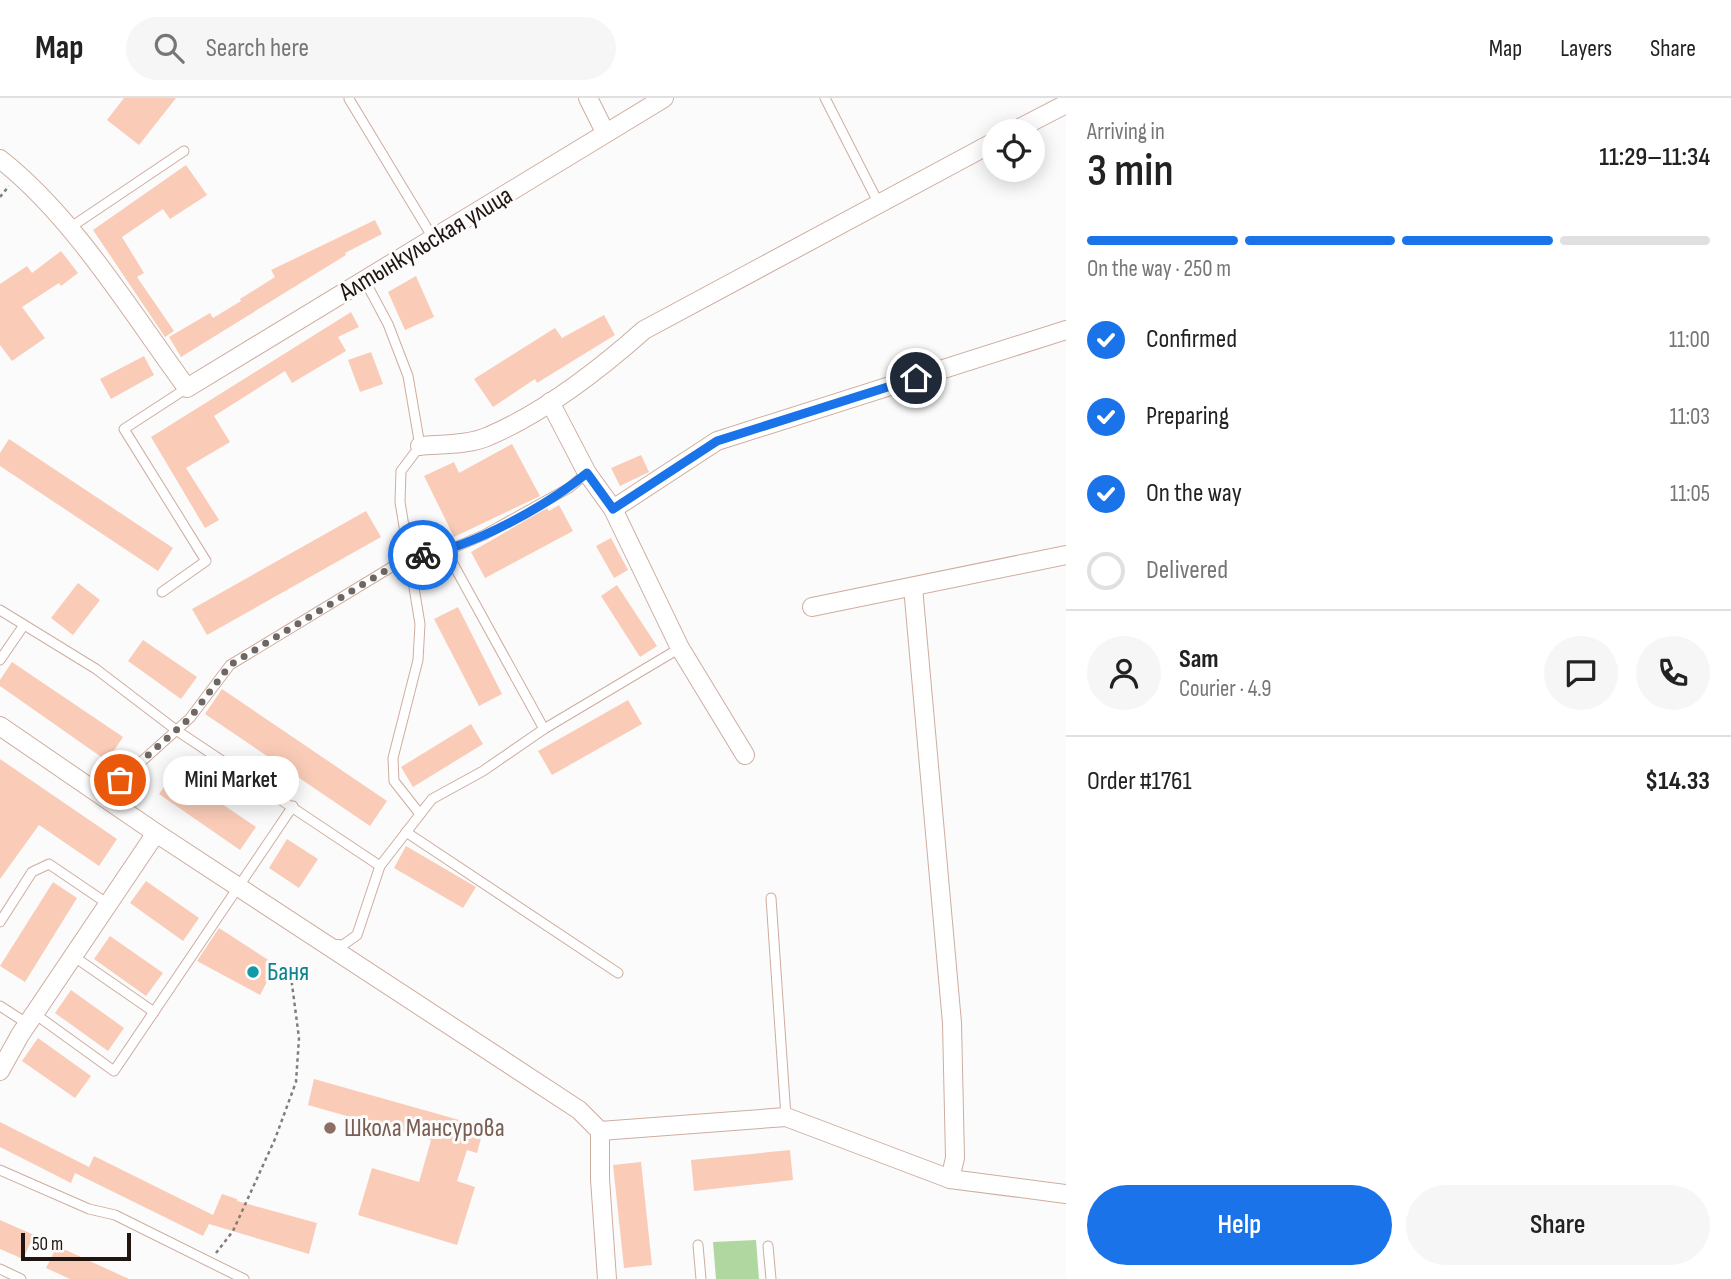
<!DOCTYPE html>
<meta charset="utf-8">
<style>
:root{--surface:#fff;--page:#f6f6f6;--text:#222;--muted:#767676;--line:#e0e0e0;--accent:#1a73e8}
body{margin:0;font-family:"Sofia Sans Condensed",sans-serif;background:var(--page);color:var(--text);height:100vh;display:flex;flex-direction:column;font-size:26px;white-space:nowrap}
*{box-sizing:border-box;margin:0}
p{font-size:23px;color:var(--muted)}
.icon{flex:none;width:38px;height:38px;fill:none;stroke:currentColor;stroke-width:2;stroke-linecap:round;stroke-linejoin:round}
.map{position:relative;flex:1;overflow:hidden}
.side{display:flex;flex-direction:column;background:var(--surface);width:665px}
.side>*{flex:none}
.controls{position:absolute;left:982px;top:21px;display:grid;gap:14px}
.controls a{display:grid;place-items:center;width:63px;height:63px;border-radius:50%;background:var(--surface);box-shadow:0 4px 18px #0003;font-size:35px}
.scale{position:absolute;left:21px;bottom:18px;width:110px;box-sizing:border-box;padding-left:7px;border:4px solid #201510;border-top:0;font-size:19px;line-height:24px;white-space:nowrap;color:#201510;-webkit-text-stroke:5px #fbfbfb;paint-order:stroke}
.pin{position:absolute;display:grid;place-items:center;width:60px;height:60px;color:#fff;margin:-30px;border:4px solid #fff;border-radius:50%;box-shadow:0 2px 7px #0007}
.courier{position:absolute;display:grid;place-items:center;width:70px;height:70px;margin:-35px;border:5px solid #1a73e8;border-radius:50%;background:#fff;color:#222;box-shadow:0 2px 9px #0007}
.bubble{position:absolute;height:49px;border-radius:24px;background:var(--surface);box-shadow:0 4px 18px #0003;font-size:23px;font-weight:600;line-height:49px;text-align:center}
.head em{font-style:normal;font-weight:600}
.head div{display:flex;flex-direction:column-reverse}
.head{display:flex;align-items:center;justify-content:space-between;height:119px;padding:0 21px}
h1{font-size:46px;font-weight:600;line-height:52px}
.bar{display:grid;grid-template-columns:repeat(4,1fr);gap:10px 7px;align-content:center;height:84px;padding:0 21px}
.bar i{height:9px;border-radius:5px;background:var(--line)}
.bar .on{background:var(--accent)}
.bar p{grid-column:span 4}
.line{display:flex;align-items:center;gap:18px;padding:0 21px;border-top:2px solid var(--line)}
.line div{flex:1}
.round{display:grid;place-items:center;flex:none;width:74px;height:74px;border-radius:37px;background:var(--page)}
ol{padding:0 21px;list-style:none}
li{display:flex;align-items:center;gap:21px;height:77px}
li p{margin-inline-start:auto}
li .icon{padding:7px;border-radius:50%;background:var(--accent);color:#fff;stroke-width:4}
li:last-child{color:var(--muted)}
li i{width:38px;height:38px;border:4px solid var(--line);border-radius:50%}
.action{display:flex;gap:14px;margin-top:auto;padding:14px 21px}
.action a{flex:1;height:80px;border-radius:42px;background:var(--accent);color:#fff;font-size:28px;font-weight:600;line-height:80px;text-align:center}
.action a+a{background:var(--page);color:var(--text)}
header{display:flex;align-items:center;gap:42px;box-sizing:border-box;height:98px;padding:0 35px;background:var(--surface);border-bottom:2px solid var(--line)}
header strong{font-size:33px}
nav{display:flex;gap:38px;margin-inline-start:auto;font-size:24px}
.search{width:490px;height:63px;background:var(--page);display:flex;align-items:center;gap:18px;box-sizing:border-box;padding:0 24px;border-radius:38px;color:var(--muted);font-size:26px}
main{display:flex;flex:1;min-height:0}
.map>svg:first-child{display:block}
.green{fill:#b0d7a0}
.building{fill:#faccb8}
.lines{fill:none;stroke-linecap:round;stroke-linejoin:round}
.service-casing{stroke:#cead9f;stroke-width:11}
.minor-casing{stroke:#cead9f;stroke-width:20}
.path{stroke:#837d7a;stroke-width:2.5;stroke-dasharray:3.5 3.5;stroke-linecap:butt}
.service{stroke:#fff;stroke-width:9}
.minor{stroke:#fff;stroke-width:18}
.done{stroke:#6d6662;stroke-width:7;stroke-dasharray:0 12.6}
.route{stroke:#1a73e8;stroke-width:9}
.culture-dot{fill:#0f9aa8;stroke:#fbfbfb;stroke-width:2.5}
.education-dot{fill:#8d6e63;stroke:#fbfbfb;stroke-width:2.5}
.labels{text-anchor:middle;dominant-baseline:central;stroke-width:6;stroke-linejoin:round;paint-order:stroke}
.street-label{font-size:26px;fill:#201510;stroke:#fbfbfb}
.culture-label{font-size:26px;fill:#0d838f;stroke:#fbfbfb;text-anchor:start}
.education-label{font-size:26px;fill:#785e54;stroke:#fbfbfb;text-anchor:start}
</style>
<header>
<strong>Map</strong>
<div class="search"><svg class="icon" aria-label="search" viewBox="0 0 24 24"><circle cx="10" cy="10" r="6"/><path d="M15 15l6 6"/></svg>Search here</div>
<nav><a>Map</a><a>Layers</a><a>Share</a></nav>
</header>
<main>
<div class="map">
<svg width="1066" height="1181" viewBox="0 0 1066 1181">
<rect width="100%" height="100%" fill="#fbfbfb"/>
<path class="green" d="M756,1142L759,1181H716L713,1144Z"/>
<g class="building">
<path d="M124,0H176L139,47L107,22Z"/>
<path d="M186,67L207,97L170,121L163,111L122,139L144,175L137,179L174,233L165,239L93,132Z"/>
<path d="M375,122L382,136L345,155L346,157L181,259L169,239L210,215L213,220L241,203L240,201L275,179L271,172Z"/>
<path d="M61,153L78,175L61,188L59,185L22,209L45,240L12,263L0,247V186L27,168L32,175Z"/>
<path d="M416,178L434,219L405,232L388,194Z"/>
<path d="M351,214L359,229L338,239L346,253L292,285L285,273L214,318L230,344L186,370L219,422L205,430L151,339Z"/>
<path d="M604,217L615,237L537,285L535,281L493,309L474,281L555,230L562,240Z"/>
<path d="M371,254L383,286L360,294L348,262Z"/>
<path d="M144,258L154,277L111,301L100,281Z"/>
<path d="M9,341L173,450L158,473L0,368V355Z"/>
<path d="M512,346L540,398L454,439L424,378L454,364L459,375Z"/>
<path d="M641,357L649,374L620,388L611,370Z"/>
<path d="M559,407L573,433L485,480L471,454L547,410L549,413Z"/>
<path d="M366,413L381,439L207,537L192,511Z"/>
<path d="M611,440L628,472L614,480L596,448Z"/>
<path d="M78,485L100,502L73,537L51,520Z"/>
<path d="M617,487L657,548L640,559L601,498Z"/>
<path d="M458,509L502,596L479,608L434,521Z"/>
<path d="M143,542L197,579L181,601L128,563Z"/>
<path d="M12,564L123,639L107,663L0,588V582Z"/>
<path d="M222,591L387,703L370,728L205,616Z"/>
<path d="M628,602L642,626L552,677L538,653Z"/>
<path d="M471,626L483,646L413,689L401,669Z"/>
<path d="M0,661L117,741L99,768L39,727L0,781Z"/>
<path d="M175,674L256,729L240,752L159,696Z"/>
<path d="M287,741L318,761L299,790L269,770Z"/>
<path d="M406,748L476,789L463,810L394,770Z"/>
<path d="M146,783L199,820L183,843L130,805Z"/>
<path d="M53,784L77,800L25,884L0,868Z"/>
<path d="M219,830L276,867L260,897L197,863Z"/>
<path d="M110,838L163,875L146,898L94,861Z"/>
<path d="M71,892L124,930L108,953L55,915Z"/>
<path d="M38,940L91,978L75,1000L22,963Z"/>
<path d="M314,981L484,1029L477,1055L467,1052L457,1083L475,1089L457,1147L358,1117L372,1070L419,1084L431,1042L308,1007Z"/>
<path d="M0,1024L89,1069L94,1058L213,1117L222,1096L237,1101V1103L317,1125L309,1156L209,1126L203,1138L75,1075L71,1085L0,1049Z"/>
<path d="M790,1052L793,1082L694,1093L691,1062Z"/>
<path d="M641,1064L652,1167L624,1170L613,1067Z"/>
<path d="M0,1122L34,1137L23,1161L0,1151Z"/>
<path d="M57,1148L129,1181H70L46,1170Z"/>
</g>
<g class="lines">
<g class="service-casing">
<g id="service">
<path d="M825,0L879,106"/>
<path d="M349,1L433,140"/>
<path d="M68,131L184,53"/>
<path d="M365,183L388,226L408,278L420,348L401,373L400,404L420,526L418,562L393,660L394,683L420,716"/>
<path d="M446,453L544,631"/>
<path d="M162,494L206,463L124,331L187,290"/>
<path d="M0,512L96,571L176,632L380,768"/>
<path d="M0,562L24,527"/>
<path d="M102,699L190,620L230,567L408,459L446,453L484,437L569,390L587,375"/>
<path d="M406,734L618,875"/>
<path d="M771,800L786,1019"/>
<path d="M0,824L32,774L49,766L108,806"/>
<path d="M331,846L343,847L357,837L380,768L432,701L483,673L544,631L680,550"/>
<path d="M73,858L154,914"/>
<path d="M0,908L28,926"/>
<path d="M35,916L114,973L293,708"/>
<path d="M0,1072L89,1111L115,1117L244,1181"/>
<path d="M698,1147L701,1181"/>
<path d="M768,1148L771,1181"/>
<path d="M0,1171L21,1181"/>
</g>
</g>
<g class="minor-casing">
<g id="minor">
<path d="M588,0L605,34"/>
<path d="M1014,33L1066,6"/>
<path d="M0,61C74,119 131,214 187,290L664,0"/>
<path d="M550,304L587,375L613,411L680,550L745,657"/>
<path d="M420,348C441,346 470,347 489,338C545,314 599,272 644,232L994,44"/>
<path d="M613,411L717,343L1066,232"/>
<path d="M913,489L952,925L955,1060L950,1081"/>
<path d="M812,509L1066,457"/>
<path d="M0,628L156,735L579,1012L600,1033V1081L607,1181"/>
<path d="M0,973L20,937L156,735"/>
<path d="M600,1033L786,1019L950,1081L1066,1096"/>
</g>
</g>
<g class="path">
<path d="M0,99L9,88"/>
<path d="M216,1155L233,1133L275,1041L296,984L299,940L290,871"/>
</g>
<use href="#service" class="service"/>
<use href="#minor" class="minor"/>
</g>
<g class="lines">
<path class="done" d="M120,682L190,620L230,567L408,459L423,457"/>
<path class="route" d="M423,457C473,449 548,407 587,375L613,411L717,343L916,280"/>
</g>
<circle class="culture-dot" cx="253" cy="874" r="7"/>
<circle class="education-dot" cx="330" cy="1030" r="7"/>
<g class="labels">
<g class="street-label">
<text transform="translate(426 146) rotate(-31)">Алтынкульская улица</text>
</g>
<g class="culture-label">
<text x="267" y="874">Баня</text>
</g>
<g class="education-label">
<text x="344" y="1030">Школа Мансурова</text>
</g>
</g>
</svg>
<div class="controls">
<a><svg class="icon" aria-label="locate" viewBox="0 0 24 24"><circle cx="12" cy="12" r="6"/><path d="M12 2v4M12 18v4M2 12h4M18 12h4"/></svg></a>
</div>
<div class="scale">50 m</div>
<div class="pin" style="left:120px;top:682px;background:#ea580c"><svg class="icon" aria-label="bag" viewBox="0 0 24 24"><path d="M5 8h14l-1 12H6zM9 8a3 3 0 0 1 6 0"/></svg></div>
<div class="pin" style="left:916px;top:280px;background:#1f2937"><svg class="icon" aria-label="home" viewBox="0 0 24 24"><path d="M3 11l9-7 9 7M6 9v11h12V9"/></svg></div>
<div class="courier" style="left:423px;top:457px"><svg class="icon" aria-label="bike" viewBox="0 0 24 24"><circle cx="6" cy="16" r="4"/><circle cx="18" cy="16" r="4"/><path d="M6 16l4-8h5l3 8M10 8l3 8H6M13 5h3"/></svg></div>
<div class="bubble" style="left:163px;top:658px;width:136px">Mini Market</div>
</div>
<section class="side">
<div class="head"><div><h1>3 min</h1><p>Arriving in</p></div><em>11:29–11:34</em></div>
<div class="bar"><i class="on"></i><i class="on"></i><i class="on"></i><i></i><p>On the way · 250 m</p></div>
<ol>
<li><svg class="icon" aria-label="check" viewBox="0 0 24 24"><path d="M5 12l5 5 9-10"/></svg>Confirmed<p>11:00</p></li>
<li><svg class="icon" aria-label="check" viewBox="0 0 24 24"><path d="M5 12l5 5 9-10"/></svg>Preparing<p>11:03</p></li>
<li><svg class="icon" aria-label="check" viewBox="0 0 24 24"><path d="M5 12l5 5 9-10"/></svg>On the way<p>11:05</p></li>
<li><i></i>Delivered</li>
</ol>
<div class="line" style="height:126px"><a class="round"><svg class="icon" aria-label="person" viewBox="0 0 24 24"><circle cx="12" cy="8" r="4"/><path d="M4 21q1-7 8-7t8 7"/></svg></a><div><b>Sam</b><p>Courier · 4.9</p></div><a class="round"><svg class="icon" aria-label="chat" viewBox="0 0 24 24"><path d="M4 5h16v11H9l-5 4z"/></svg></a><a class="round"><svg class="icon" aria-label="phone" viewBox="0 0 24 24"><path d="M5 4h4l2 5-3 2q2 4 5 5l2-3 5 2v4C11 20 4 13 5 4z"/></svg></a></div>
<div class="line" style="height:91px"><div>Order #1761</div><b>$14.33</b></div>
<div class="action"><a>Help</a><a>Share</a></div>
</section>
</main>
